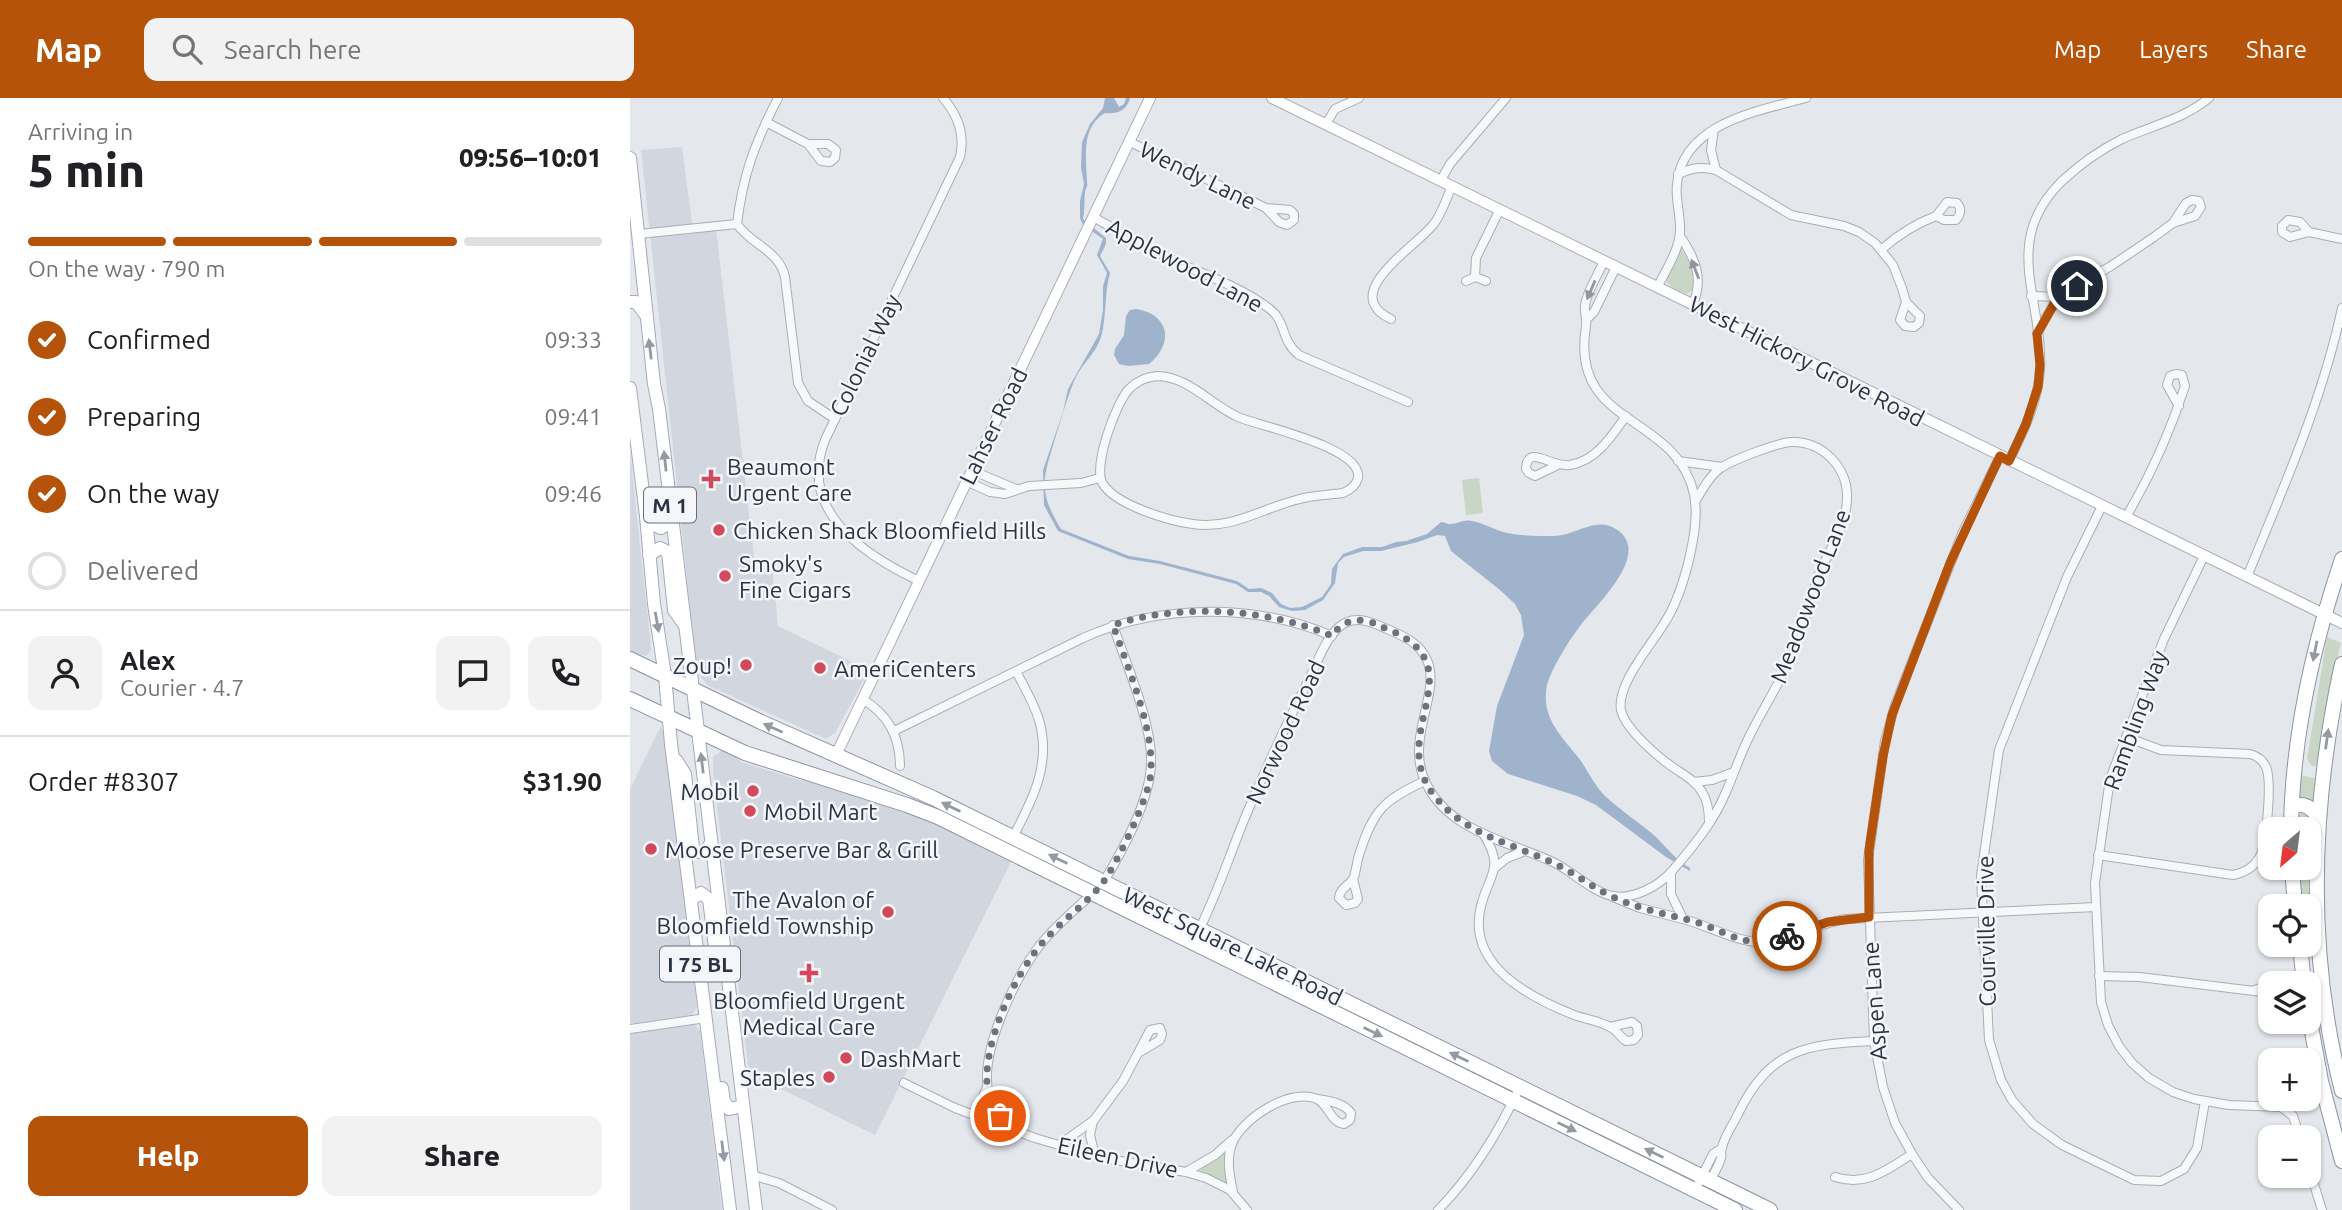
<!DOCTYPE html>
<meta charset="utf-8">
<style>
:root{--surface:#fff;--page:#f2f2f2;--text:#202124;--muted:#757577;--line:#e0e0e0;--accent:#b45309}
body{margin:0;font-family:Ubuntu,sans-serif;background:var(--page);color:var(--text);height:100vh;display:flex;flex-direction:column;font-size:26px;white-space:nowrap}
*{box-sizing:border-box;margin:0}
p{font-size:23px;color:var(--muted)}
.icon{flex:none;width:38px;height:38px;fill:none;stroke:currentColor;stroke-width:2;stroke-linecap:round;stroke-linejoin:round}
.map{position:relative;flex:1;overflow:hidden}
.sheet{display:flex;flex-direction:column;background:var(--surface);width:630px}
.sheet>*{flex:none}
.needle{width:46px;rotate:208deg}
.tools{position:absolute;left:1628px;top:719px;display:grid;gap:14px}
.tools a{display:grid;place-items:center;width:63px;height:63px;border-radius:14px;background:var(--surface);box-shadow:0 2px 5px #0004;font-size:35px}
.pin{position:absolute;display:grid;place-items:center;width:60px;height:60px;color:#fff;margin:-30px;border:4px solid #fff;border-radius:50%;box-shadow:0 2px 7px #0007}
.courier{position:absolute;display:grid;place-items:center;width:70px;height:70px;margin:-35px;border:5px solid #b45309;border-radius:50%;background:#fff;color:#222;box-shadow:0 2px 9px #0007}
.headline em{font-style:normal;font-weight:800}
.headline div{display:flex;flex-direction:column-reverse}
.headline{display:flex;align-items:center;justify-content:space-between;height:119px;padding:0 28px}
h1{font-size:46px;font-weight:800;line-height:52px}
.bar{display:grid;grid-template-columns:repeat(4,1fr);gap:10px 7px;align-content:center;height:84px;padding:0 28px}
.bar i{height:9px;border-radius:5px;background:var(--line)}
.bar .selected{background:var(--accent)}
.bar p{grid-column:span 4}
.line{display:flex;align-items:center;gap:18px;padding:0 28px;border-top:2px solid var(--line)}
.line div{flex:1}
.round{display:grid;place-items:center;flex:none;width:74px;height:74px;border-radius:14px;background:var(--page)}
ol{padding:0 28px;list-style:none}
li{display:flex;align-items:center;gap:21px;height:77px}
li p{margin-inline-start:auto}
li .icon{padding:7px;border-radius:50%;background:var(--accent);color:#fff;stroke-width:4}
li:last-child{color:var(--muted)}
li i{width:38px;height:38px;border:4px solid var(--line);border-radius:50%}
.primary-button{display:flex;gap:14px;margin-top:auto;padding:14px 28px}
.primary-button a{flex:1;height:80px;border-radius:14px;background:var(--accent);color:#fff;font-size:28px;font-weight:800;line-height:80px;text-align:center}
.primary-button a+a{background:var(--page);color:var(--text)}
header{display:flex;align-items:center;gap:42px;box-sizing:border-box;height:98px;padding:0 35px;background:var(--accent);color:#fff}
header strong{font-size:33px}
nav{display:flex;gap:38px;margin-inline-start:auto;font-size:24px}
.search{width:490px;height:63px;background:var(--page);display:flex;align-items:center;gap:18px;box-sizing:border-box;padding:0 24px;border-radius:14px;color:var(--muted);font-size:26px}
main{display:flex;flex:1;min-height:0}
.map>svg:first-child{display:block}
.built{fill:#d2d6de}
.green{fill:#c9d6c5}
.water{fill:#9fb4cc}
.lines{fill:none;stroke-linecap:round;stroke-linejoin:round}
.street-casing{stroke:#a9aeb7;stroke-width:10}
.secondary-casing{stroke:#a9aeb7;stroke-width:12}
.primary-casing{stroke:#a3abb8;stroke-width:14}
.highway-casing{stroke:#8b94a3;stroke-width:16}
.street{stroke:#f7f8fa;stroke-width:8}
.secondary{stroke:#fff;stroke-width:10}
.primary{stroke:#fff;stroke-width:12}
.highway{stroke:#fff;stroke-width:14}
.oneway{fill:#9196a0}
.oneway2{fill:#959aa2}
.done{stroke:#6c737f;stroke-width:7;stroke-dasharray:0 12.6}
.route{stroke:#b45309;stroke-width:9}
.poi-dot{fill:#d1495b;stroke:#f4f6f9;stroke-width:2.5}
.labels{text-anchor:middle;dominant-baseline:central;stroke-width:5;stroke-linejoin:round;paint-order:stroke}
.shield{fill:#f4f6f9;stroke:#676e7b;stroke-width:2}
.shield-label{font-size:21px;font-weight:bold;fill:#2b3445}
.street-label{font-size:23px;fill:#2b3445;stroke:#f4f6f9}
.poi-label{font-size:23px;fill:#2b3445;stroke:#f4f6f9;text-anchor:start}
</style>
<header>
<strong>Map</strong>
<div class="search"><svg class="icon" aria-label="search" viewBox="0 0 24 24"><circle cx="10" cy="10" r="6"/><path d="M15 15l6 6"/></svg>Search here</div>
<nav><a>Map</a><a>Layers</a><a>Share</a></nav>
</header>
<main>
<section class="sheet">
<div class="headline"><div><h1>5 min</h1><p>Arriving in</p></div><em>09:56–10:01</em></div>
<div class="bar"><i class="selected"></i><i class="selected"></i><i class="selected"></i><i></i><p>On the way · 790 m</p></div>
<ol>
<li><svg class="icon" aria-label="check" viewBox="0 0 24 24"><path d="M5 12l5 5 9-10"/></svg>Confirmed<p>09:33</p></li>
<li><svg class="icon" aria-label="check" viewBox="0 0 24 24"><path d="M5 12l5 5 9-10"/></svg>Preparing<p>09:41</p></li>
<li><svg class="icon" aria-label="check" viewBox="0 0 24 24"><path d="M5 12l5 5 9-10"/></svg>On the way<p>09:46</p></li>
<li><i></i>Delivered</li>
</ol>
<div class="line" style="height:126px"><a class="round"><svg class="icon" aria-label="person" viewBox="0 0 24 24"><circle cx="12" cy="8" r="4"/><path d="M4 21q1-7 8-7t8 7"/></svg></a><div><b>Alex</b><p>Courier · 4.7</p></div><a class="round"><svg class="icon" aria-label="chat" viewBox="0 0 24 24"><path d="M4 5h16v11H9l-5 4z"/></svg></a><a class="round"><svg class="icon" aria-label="phone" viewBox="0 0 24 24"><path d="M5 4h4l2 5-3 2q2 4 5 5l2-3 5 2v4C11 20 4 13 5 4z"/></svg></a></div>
<div class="line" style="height:91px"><div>Order #8307</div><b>$31.90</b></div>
<div class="primary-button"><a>Help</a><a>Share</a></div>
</section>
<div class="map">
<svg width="1712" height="1112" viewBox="0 0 1712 1112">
<rect width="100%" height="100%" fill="#e4e7ec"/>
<g class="built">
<path d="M52,49L62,125L86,131L125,468H142L148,528L239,572L205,635L196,641L77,587L67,573L11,52Z"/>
<path d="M0,354L21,550L20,554L15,558L0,554Z"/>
<path d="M31,628L34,637L67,909L62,917L0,926V691Z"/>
<path d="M93,652L105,657L111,664L173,683L176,681L295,720L382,762L245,1037L119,975L83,675V659Z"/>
<path d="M59,926L65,927L70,933L92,1112H0V934Z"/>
</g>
<g class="green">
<path d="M1051,149L1066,180L1065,191L1057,196L1044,191L1037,184V178Z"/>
<path d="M849,380L853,415L836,417L832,382Z"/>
<path d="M1697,539L1711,545L1698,601L1689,662L1685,668H1682L1677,661Z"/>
<path d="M1671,677L1687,681L1685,706L1670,702Z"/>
<path d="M1671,715L1678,718L1680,722L1678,787L1681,813L1678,814V808H1673L1669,770H1678V732H1669V718Z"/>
<path d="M595,1055L597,1085L571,1074V1071Z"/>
</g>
<g class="water">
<path d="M475,0H484L489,9L494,6L496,0H500C497,13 487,16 475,15C451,29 456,59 457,84C458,90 456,88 455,94C454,103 455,112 453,121L476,140V146L470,158L480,175C474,196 477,218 471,239C467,254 452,266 446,279C438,296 433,316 427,334C415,377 405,389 431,431L499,458L530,463L607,483L619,491L631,490L642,495L651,506L660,510L672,509L692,499L701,486L702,471L713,456L732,449H752L766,444L776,443L797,436L811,424C814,424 818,427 821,426C828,426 834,421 842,423C854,425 865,432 877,435C892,438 910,438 925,438C946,437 966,418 986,431C1024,455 965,508 950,528C939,543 917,576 916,594C913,623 935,642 951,663C959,675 965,688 975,698C991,713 1009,724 1025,738C1036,749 1047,763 1060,770V773L1036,759L966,707L947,698L878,676L862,663L859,653L867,608L894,537L891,517L885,506L870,492L821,453L815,438L807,437L788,444L751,453H733L714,459L708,465L705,485L693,502L675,512L662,513L649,509L639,498L631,494H618L606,486L530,466L498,461L428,433L414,407L413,372L433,314L438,291L469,236L473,212V188L477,175L467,157L473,141L453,127L450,120V103L454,86L451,70L452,44L460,26L473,10Z"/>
<path d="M507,211C540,217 544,246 519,266L498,268L489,266L484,257L485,251L494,237L496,218L500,212Z"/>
</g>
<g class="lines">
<g class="street-casing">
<g id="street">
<path d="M148,0C125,45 113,76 107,126C121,147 149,152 155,179L168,285L178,303L205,321"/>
<path d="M136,24L178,46L191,63L200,64L205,60L206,52L198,46H178"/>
<path d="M696,26L705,11L729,0"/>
<path d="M1084,31L1081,52L1086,72"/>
<path d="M500,44L636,110L649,124L657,127L664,122V116L660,112L636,110"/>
<path d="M1048,76C1062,70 1071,68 1086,72L1161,117L1214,128L1229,134L1245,145L1263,167L1272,190L1276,204L1270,222L1275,228L1284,229L1289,225L1290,218L1276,204"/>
<path d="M811,82L820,66L876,0"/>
<path d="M463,119C492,135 520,151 549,165C580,179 615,191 641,212C656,224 651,243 669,257L778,304"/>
<path d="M1679,134L1660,139L1652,134V128L1658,122L1670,124L1679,134L1712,141"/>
<path d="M9,136L107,126"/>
<path d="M1050,138C1065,160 1074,180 1063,206"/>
<path d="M1252,151C1269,136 1285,126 1306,118L1314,122H1326C1331,116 1332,111 1327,105L1317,104L1306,118"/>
<path d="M974,163C968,177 957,193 955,207C954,214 957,221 956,228C939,330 1046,314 1064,396C1071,428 1054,491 1038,519C1025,543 986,585 991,612C995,631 1028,659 1044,670C1054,677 1066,683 1072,694C1078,703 1079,714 1079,724"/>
<path d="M845,179L846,160L870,111"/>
<path d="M836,183L845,179L856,183"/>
<path d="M1028,188C1036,172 1049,152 1050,134C1051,117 1045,102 1047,86C1053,25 1128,13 1176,0"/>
<path d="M1401,198L1428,199"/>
<path d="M761,221C708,196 784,150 803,127C812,116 816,101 822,88"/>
<path d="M957,221L964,214L986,169"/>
<path d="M1407,235L1428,199L1481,168L1524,139L1543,125L1556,105L1562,102L1569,103L1571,109L1565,118L1543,125"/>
<path d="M527,278C558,278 581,307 608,319C629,328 733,349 728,380C726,388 720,392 713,395C698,397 681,397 666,402C631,411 600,432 563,426C539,423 486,407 473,386C462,369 486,305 499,291C507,283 516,279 527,278Z"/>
<path d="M1048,363L1092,369"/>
<path d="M1379,363C1393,334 1408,304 1410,272C1414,202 1370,145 1431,84C1449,67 1470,52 1492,41C1521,28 1554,21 1579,0"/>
<path d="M926,368L905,378L899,375L896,371C897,345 921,370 940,367C967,362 981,339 996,318"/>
<path d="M341,372L386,391"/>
<path d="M336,383L360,394L375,396L399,388L451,385L470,380"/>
<path d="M1472,408L1437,479L1369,652L1351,778L1359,942L1371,982L1382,1002L1403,1026L1432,1047L1504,1082L1531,1083L1554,1071L1567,1050L1575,1003"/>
<path d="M1496,419C1521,377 1540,334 1555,288L1552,277L1546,276L1540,278L1537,287L1549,308"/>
<path d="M1574,458L1534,541L1480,681L1465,785L1471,904L1478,927L1489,948L1502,965L1519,980L1543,994L1564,1001L1599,1007L1651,1009L1663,1018L1670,1040"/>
<path d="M1617,479C1653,390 1692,304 1712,210"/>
<path d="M289,483C234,457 167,413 195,342L330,59C335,37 328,17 313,0"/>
<path d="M232,601C258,616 270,638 270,668"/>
<path d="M264,633L453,540C528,506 626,505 702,538"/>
<path d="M1064,684L1082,682L1104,674"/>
<path d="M854,737C875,771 859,776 851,808C836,867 899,899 944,917C955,921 970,923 980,929C987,932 990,939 996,943L1004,942L1008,937L1007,928L1002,924L980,929"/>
<path d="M382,741C402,703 422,666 409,622C404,605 394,589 386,573"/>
<path d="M1468,757L1603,777C1614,775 1623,770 1629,760C1637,748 1642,682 1636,669C1633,662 1627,658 1620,656L1531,652L1496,639"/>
<path d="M866,769L877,760L895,753"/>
<path d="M1041,774V796L1053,821C1077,827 1108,845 1132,844C1155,844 1188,825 1216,821L1466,809"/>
<path d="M723,781L728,801L725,805L716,807L709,800C710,789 720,788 724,779C726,772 727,764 729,757C743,713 753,702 795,683"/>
<path d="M473,785C492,754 520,702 521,666C523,626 496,566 483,527"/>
<path d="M983,799L1010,810L1053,821"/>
<path d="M569,832C587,796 599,759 614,722C634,674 656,627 679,581C688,564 697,534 715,525C729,518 744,525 757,531C773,538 789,544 797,562C811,593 778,636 793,678C813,733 879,743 925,765C941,773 966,796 983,798C1003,802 1029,788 1042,773C1063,749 1084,723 1096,694C1104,676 1110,657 1119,639C1134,608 1154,579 1166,547C1175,523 1180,499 1189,476C1199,452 1217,427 1217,400C1218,370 1193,343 1161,344C1147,345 1105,361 1092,369C1080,377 1072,392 1065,404"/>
<path d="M1469,878L1510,879L1640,895"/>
<path d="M1625,892L1640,886"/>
<path d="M0,931L76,920"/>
<path d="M274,985L325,1010L405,1040L473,1060L556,1074L576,1080L600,1092L617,1112"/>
<path d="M345,1018L357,989"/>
<path d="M463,1023L460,1037L465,1058"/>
<path d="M382,1033C373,1022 363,1011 359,997C348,956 385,879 410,847C426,827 446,811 464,794"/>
<path d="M429,1047L464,1022L493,983L508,955L530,942L532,936L530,930L520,932L508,955"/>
<path d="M1678,1067L1692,1112"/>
<path d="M556,1074L585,1057L602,1042"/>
<path d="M122,1077L149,1085L202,1112"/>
<path d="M1205,1079C1236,1089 1257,1072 1282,1056"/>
<path d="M1079,1084C1083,1077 1089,1068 1091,1060C1093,1051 1089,1059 1092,1050C1094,1038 1103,1027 1108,1016C1140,950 1177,946 1244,943"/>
<path d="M1065,1092L1083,1056L1091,1051"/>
<path d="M603,1094C600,1079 596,1061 602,1046C611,1021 661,989 687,1001C699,1007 700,1024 714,1026L720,1022L721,1015C714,1005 700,1003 688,1001"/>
<path d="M808,1112C842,1078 869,1033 890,989"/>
<path d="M1329,1112L1298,1080L1282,1056L1265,1025L1253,989L1244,943L1238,762L1255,643L1265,607L1332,436L1370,358"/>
</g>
</g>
<g class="secondary-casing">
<g id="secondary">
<path d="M642,0L1712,525"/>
<path d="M206,657L520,0"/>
</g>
</g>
<g class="primary-casing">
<g id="primary">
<path d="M0,60L24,286L29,311L126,1112"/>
<path d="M0,204H6L16,217"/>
<path d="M0,290L16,418L24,506L35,578L41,646L100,1112"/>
<path d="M16,418L24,427L31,430L42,423"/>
<path d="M19,457L30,450L38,454L44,512L53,525"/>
<path d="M46,662L55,676L63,750L67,754H75L81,745"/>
<path d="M61,801L71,795L79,801L86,857L94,871"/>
<path d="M92,990L94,1003L99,1011L113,1008"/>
</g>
</g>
<g class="highway-casing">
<g id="highway">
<path d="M0,561L131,624L303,700L1140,1112"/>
<path d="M1712,566C1681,707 1676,852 1712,993"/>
<path d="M0,601L115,655L277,707L308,719L1105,1112"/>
<path d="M1662,709C1674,704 1681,709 1688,719"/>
<path d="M1661,732C1662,640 1683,547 1712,461"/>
<path d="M1662,770L1665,808"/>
<path d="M1670,847L1674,886"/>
<path d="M1678,912L1691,983L1712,1063"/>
</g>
</g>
<use href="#street" class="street"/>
<use href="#secondary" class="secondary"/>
<use href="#primary" class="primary"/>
<use href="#highway" class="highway"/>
</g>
<defs><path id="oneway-solid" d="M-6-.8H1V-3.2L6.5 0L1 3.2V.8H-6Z" transform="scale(1.75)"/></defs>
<g class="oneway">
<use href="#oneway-solid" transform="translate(1065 171) rotate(-111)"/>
<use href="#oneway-solid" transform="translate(961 192) rotate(113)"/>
</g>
<g class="oneway2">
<use href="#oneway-solid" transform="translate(20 251) rotate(-97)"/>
<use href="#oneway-solid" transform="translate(35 363) rotate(-96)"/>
<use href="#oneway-solid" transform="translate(27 524) rotate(80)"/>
<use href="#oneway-solid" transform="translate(1685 553) rotate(101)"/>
<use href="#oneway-solid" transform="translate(143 630) rotate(-156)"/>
<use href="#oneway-solid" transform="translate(1697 641) rotate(-82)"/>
<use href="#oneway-solid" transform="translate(72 665) rotate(-97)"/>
<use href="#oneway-solid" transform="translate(321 709) rotate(-154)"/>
<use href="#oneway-solid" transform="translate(428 761) rotate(-154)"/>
<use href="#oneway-solid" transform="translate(743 934) rotate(26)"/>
<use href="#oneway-solid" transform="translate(829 959) rotate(-154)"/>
<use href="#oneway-solid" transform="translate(937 1029) rotate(26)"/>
<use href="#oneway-solid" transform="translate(93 1053) rotate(83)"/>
<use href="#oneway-solid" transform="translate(1024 1055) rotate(-154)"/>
</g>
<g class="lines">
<path class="done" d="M370,1018C365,1010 360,1003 358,994C350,950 385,875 414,843C432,822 458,805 474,783C488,763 516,704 520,681C527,636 498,571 483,527C551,505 636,510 702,538C710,525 723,520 738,523C747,526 754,530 762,533C845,571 757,634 803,696C833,736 878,744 921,764C942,773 960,788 981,798C1008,811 1037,816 1066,824C1086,830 1106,843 1127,844C1138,845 1147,841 1157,838"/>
<path class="route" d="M1157,838L1198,824L1239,819V752L1253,658L1262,617L1320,465L1370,358L1379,363L1396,326L1408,289L1410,267L1407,236L1428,199L1447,188"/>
</g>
<g class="poi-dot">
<path d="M77.5 370.5h7v7h7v7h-7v7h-7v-7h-7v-7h7z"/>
<circle cx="89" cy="432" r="7"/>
<circle cx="95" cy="478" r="7"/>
<circle cx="116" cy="567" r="7"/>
<circle cx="190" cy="570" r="7"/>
<circle cx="123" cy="693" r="7"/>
<circle cx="120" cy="713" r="7"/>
<circle cx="21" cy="751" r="7"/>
<circle cx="258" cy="814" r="7"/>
<path d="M175.5 864.5h7v7h7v7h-7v7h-7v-7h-7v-7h7z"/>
<circle cx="216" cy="960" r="7"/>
<circle cx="199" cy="979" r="7"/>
</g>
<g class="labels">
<g class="shield">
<rect x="14" y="389.5" width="52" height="35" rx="5"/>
<rect x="30" y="848.5" width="80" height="35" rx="5"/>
</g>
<g class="shield-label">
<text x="40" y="407">M 1</text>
<text x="70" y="866">I 75 BL</text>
</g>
<g class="street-label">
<text transform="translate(568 77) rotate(26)">Wendy Lane</text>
<text transform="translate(555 167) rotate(28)">Applewood Lane</text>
<text transform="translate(235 257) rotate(-64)">Colonial Way</text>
<text transform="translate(1177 263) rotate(27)">West Hickory Grove Road</text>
<text transform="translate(363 328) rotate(-64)">Lahser Road</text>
<text transform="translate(1180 498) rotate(-69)">Meadowood Lane</text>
<text transform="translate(1505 622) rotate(-70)">Rambling Way</text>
<text transform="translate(655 634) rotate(-65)">Norwood Road</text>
<text transform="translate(1356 833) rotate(-91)">Courville Drive</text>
<text transform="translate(603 848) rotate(26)">West Square Lake Road</text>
<text transform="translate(1244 903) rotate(-94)">Aspen Lane</text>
<text transform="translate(488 1059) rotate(12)">Eileen Drive</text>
</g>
<g class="poi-label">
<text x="97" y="368">Beaumont<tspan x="97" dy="26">Urgent Care</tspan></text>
<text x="103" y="432">Chicken Shack Bloomfield Hills</text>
<text x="109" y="465">Smoky's<tspan x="109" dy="26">Fine Cigars</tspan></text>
<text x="102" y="567" text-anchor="end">Zoup!</text>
<text x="204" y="570">AmeriCenters</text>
<text x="109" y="693" text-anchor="end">Mobil</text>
<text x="134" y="713">Mobil Mart</text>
<text x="35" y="751">Moose Preserve Bar &amp; Grill</text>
<text x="244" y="801" text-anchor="end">The Avalon of<tspan x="244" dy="26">Bloomfield Township</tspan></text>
<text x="179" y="902" text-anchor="middle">Bloomfield Urgent<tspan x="179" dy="26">Medical Care</tspan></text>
<text x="230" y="960">DashMart</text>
<text x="185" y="979" text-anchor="end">Staples</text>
</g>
</g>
</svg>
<div class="tools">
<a><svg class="needle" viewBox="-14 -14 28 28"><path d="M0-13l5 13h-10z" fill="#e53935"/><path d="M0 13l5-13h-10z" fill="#757577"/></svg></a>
<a><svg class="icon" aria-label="locate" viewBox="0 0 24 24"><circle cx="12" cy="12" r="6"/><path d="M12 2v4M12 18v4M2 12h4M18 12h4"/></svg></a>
<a><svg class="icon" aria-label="layers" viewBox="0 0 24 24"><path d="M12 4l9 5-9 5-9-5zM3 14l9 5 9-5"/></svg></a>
<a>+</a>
<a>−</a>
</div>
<div class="pin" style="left:370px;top:1018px;background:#ea580c"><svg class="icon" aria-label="bag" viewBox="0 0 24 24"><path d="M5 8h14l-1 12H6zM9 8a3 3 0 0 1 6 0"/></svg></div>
<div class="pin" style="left:1447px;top:188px;background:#1f2937"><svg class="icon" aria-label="home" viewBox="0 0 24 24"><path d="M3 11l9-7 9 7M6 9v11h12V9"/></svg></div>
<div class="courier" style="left:1157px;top:838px"><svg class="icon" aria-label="bike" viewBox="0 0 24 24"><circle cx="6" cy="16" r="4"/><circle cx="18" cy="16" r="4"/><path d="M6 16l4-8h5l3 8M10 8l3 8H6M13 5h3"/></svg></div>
</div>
</main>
